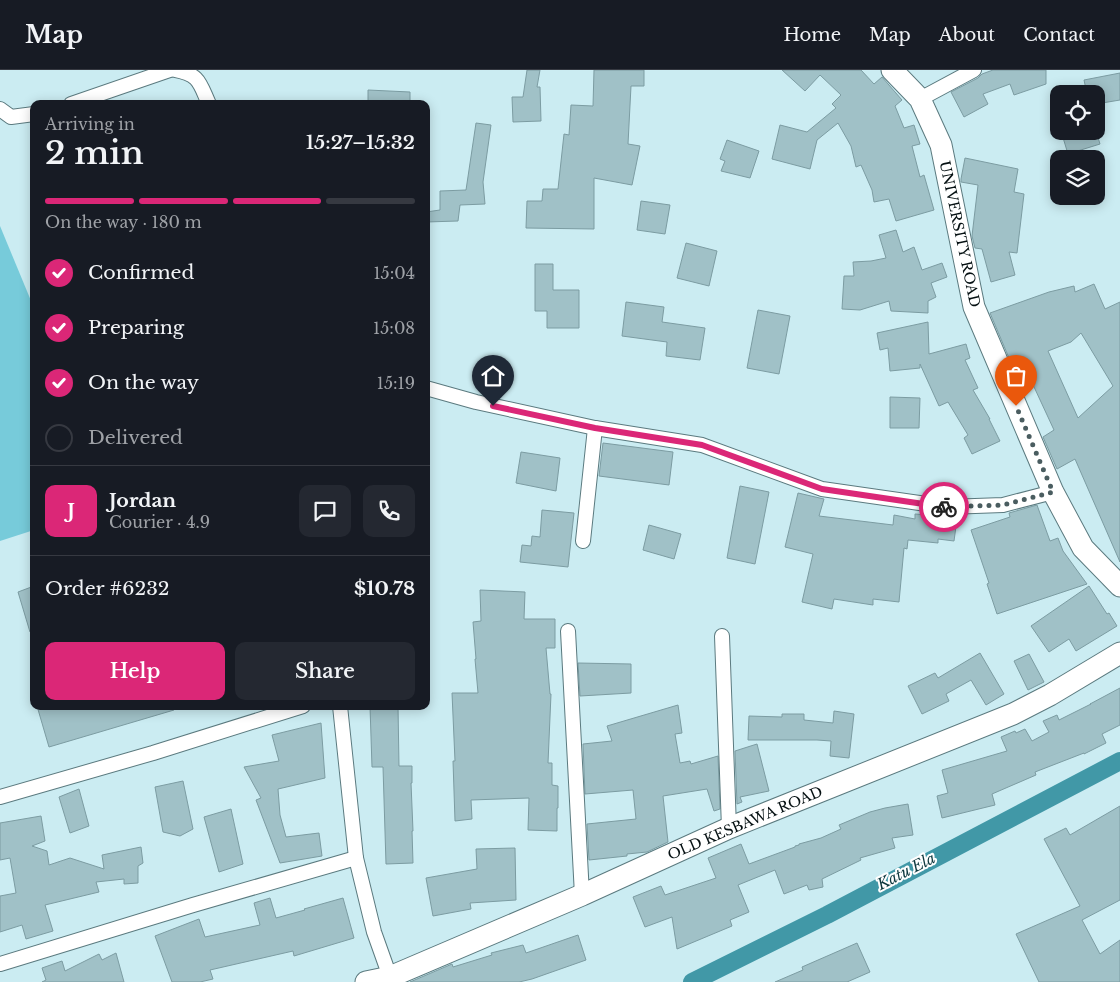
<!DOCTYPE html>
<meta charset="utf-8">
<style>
:root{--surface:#171b24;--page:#242831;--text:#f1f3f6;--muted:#9ea1a6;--line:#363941;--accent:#db2777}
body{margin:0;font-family:"Libre Baskerville",serif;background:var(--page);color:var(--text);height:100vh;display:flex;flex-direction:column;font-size:19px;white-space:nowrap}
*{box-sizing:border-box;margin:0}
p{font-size:16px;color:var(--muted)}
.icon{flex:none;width:28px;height:28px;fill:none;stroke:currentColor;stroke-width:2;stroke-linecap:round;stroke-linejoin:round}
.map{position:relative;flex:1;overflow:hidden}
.panel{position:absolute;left:30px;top:30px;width:400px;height:610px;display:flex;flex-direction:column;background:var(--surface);border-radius:10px;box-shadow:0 2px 12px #0003}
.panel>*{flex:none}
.fabs{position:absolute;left:1050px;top:15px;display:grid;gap:10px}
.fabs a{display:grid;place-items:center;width:55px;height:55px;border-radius:10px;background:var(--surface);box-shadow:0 2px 12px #0003;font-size:25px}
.pin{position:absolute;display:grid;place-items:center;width:42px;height:42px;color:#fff;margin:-51px -21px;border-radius:50% 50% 50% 0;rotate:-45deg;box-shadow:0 0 5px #0007}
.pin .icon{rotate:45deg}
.courier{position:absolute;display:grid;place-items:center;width:50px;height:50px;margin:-25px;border:4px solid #db2777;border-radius:50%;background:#fff;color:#222;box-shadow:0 1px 6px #0007}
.overview em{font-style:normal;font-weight:600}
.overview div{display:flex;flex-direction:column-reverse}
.overview{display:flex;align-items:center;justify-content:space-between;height:85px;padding:0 15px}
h1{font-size:32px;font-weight:600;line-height:38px}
.bar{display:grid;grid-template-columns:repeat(4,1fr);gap:8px 5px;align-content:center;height:60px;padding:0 15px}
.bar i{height:6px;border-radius:4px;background:var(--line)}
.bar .active{background:var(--accent)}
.bar p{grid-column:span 4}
.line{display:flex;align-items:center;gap:12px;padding:0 15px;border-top:1px solid var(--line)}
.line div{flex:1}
.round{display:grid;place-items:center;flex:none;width:52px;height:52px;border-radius:10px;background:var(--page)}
ol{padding:0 15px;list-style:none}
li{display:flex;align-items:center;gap:15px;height:55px}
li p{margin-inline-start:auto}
li .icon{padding:5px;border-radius:50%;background:var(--accent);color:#fff;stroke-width:4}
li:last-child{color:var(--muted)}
li i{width:28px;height:28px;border:2px solid var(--line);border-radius:50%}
.button{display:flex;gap:10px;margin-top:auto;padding:10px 15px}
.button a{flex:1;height:58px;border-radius:10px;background:var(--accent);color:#fff;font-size:20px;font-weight:600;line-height:58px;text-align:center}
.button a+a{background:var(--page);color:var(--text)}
header{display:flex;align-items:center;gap:30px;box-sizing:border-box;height:70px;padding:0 25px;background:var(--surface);border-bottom:1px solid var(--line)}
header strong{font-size:24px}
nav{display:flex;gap:28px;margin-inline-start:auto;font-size:18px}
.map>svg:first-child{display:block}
.park{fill:#77cbda}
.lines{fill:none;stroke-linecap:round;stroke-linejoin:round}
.canal{stroke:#4198a7;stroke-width:18}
.building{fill:#a0c1c7;stroke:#7c9ca2;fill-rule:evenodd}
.minor-casing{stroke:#5b7a7f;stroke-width:16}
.primary-casing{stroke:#5b7a7f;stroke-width:23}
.minor{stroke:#fff;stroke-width:14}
.primary{stroke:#fff;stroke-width:21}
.done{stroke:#4a5d60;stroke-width:5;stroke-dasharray:0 9}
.route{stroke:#db2777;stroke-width:6}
.labels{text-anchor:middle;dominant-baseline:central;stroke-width:4;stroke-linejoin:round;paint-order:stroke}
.street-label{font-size:14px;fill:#051012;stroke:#fff}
.water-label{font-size:15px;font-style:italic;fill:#0d373d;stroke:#fff}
</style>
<header>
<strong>Map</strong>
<nav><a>Home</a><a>Map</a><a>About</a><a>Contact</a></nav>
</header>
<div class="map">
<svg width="1120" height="912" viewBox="0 0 1120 912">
<rect width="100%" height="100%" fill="#cbecf2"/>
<path class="park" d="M0,156L34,238V460L0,471Z"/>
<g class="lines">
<path class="canal" d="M692,912L827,845L1120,691"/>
</g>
<g class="building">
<path d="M527,0H540L537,17H540L541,51L513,52L512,27H523Z"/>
<path d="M594,0H644V16H631L628,74L640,76L632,115L594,108V159L526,158L527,131H542L543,119H558L564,64L569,65L571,35L593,36Z"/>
<path d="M782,0H861L874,14L882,7L902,30L895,36L904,58L914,55L920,74L912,76L920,107L924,105L934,140L896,151L889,129L874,132L872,120L861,95L856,97L851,76L838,53L817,70L810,99L772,89L780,55L807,62L836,38L832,34L841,25L820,5L805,21Z"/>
<path d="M993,0H1046V14L1014,25L1010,14L983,24L988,34L964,47L951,22L978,8L982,4Z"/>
<path d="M1120,3V30L1096,34V24H1087L1084,10Z"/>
<path d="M368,20L410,22V34H368Z"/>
<path d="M476,53L491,55L483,112L485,134L460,135L458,151L426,152V142L440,140V121L466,120Z"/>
<path d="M1061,61H1096L1100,74L1068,84Z"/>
<path d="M727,70L759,81L750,108L721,101L725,91L720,89Z"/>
<path d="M965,88L1018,99L1014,122L1024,124L1017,183L1009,182L1015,205L991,212L982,179L975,178L972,166L978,115L961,112V109Z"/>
<path d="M641,131L670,135L665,164L637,160Z"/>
<path d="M896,160L903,182L914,177L922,200L942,193L947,207L931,213L936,227L928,231V243L891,241L889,231L860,240L842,239L844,206H854L853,192L871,191L886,188L879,165Z"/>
<path d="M686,173L717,181L709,216L677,208Z"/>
<path d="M535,194H553V220H579V258H547V241H535Z"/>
<path d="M1094,214L1105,239L1120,232V492L1075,389L1057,399L1043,367L1054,360L1022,291L1012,295L990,243L1049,222L1074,216L1075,222ZM1081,263L1113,316L1078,348L1048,281L1071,272Z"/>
<path d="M626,232L664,237L662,252L705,258L700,290L666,286L667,272L622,266Z"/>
<path d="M758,240L790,246L779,304L747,298Z"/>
<path d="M928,252L929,284L966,274L970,288L965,290L978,318L973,320L990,349H989L1000,371L972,384L964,368L968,365L948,332L939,336L920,294V298L890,301L888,278L880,280L877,263Z"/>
<path d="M890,327L920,328L919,358H890Z"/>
<path d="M603,373L673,382L669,415L599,406Z"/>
<path d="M521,382L560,388L556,421L516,413Z"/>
<path d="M740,416L769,422L755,494L727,488Z"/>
<path d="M798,423L824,429L819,446L893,455L894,445L915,449V444L940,446V447L957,449L954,471L938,469V473L908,470L907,479L904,478L899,532L873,529V535L834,529L832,539L802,532L813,484L785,477Z"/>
<path d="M1037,435L1050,471L1058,468L1063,481L1087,514L997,544L987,514L989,513L971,460L1010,447L1009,443Z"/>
<path d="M542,440L574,443L568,497L520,492L522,475L531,476L532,466L540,467Z"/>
<path d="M649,455L681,464L674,489L643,480Z"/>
<path d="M34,516V561L30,562L18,522Z"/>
<path d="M1089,516L1107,544L1109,543L1117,556L1076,581L1069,569L1049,582L1031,556Z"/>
<path d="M480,520L525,522L524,549H555V578H546L550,624H551L548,693H552V715L558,716V738H557V761L528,760L529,728L471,730L472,749L455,751L453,691H455L452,623H478L475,589H476L473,552L481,551Z"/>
<path d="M980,583L1004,624L986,635L971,610L946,624L949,631L922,644L908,616L935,603L938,608Z"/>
<path d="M1029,584L1044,612L1028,620L1014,591Z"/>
<path d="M578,593L631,594V623L580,626Z"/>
<path d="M1120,618V655L1102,664L1106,673L1084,684V683L1035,702L1036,705L992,724L995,735L942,748L937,726L948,723L942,700L1007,681L1001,667L1015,661L1016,663L1025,659L1032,671L1049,662L1043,651L1057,645L1059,650L1091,634H1090Z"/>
<path d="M678,635L682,663L675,664L680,693L690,691L691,694L718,686L720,739L714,741L707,719L663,726L668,772L647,782L627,784V786L589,790L587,754L636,749L633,720L585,724L583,674L612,671L607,656Z"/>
<path d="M37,636H173L174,640L49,677Z"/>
<path d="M370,636H398L399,696H412V713H411L413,761H412L413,793L386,794L383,697H372Z"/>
<path d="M834,641L854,644L849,688L830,686L831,671L817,670H748L749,646L782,647V644H804V650L833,653Z"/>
<path d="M321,653L325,708L278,719L280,745L286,767L319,763L322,786L280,793L256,730L261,728L244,697L279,691L272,665Z"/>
<path d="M757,674L769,721L740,727L742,732L737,734L735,681Z"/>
<path d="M183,711L193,759L180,766L163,762L155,717Z"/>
<path d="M79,719L89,756L70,763L59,727Z"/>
<path d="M908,734L913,765L892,768L895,778L860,788L861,790L822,809L823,817L809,820L807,815L784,824L775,800L738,815L749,842L730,850L732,856L677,879L672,847L645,857L633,827L661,816L665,825L716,808L708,788L741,774L749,794L795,777V776L799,775V774L821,768L841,759L839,755L870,742L885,738Z"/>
<path d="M1120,736V830L1082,850L1100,884L1120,870V912H1039L1016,864L1080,836L1044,769L1066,758L1070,765Z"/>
<path d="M231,739L243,794L219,802L204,747Z"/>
<path d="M41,746L45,771L32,776L47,781L49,795L70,788L104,799L102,785L141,777L143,793L138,796V813L124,814V809L96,812L99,822L45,835L53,861L26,869L22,855L0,862V826L16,823L10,788L0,790V753Z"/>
<path d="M515,778L516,830L470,833L471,839L433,846L426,808L477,799L476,779Z"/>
<path d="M270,828L276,848L305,840L304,839L343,828L354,868L294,886L293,881L210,900L213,909L200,912H172L155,866L199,849L205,867L260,855L254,833Z"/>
<path d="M578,865L586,890L532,909L519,912H410L452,894L453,897L492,885L491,883L523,875L526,883Z"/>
<path d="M857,873L870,902L847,912H775L803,900L802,897Z"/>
<path d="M116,883L124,912H42L46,910L42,898L62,891L65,901L99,884L102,890Z"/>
</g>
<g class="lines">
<g class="minor-casing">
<g id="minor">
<path d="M175,0C200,5 199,12 209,34"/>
<path d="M920,29L974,0"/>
<path d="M71,34L170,0"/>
<path d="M0,39L11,47L34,44"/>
<path d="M426,318L476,332L595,358L702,375L822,419L947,437L1003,435L1053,422"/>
<path d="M583,471L595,358"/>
<path d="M568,561L582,825"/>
<path d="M722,566L729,758"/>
<path d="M340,636L356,788L374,862L390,907"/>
<path d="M0,727L153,683L303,636"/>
<path d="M0,894L193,835L356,788"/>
</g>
</g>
<g class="primary-casing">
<g id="primary">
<path d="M892,0L920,29L941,75L974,237L1053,422L1083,478L1120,516"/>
<path d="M366,912L390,907L582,825L729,758L1013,644L1050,625L1120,583"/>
</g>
</g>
<use href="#minor" class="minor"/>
<use href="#primary" class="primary"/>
</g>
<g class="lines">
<path class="done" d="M944,437L1003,435L1053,422L1016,336"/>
<path class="route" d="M493,336L595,358L702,375L822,419L944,437"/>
</g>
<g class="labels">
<g class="street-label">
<text transform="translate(960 164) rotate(78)">UNIVERSITY ROAD</text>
<text transform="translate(745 753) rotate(-23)">OLD KESBAWA ROAD</text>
</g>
<g class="water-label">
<text transform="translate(906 801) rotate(-27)">Katu Ela</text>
</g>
</g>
</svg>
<div class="fabs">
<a><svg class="icon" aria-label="locate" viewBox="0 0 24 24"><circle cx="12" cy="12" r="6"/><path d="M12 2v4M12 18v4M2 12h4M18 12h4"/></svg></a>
<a><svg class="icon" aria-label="layers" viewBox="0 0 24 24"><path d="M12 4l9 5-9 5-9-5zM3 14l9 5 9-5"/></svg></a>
</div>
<div class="pin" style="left:1016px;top:336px;background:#ea580c"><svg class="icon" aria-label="bag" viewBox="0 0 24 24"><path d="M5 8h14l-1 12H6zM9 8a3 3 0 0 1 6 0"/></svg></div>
<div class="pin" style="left:493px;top:336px;background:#1f2937"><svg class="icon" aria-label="home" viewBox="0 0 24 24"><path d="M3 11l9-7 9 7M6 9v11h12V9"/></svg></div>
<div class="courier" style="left:944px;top:437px"><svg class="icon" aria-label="bike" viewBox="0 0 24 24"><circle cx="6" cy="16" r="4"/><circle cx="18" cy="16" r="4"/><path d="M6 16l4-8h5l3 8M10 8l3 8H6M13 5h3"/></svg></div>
<section class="panel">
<div class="overview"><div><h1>2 min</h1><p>Arriving in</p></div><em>15:27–15:32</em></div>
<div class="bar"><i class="active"></i><i class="active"></i><i class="active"></i><i></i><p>On the way · 180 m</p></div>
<ol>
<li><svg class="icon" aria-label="check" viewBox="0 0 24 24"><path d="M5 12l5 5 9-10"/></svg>Confirmed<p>15:04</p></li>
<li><svg class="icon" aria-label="check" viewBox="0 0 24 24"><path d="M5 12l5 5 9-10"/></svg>Preparing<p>15:08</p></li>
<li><svg class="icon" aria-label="check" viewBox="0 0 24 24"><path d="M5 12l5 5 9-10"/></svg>On the way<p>15:19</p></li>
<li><i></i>Delivered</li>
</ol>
<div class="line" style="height:90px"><b class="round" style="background:var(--accent);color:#fff">J</b><div><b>Jordan</b><p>Courier · 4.9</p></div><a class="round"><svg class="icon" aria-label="chat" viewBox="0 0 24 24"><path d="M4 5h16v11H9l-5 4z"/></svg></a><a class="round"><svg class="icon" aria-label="phone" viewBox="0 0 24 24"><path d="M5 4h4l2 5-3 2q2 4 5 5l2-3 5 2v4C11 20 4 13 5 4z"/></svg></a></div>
<div class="line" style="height:65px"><div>Order #6232</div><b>$10.78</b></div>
<div class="button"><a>Help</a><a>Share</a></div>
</section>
</div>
